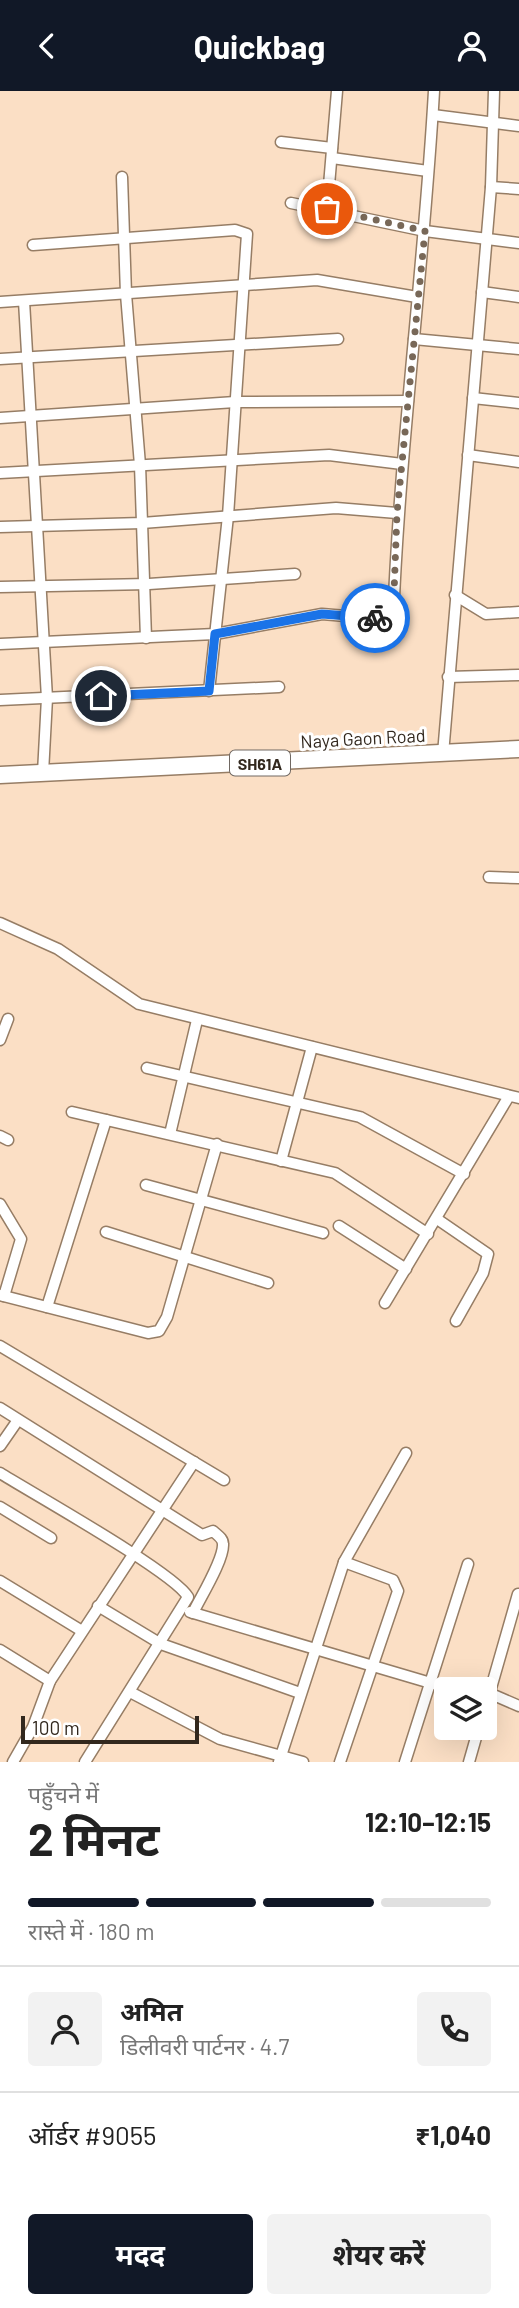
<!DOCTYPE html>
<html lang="hi">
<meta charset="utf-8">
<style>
:root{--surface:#fff;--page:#f2f2f2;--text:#222;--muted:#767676;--line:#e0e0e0;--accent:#111827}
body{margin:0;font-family:Barlow,"Noto Sans Devanagari",sans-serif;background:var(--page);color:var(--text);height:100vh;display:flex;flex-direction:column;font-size:26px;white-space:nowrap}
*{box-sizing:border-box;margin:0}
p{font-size:23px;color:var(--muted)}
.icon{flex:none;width:38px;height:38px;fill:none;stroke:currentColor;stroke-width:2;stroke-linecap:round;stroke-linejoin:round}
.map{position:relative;height:1671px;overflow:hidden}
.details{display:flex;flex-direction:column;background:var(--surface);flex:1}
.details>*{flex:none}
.controls{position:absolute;left:434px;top:1586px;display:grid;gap:14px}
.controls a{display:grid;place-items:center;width:63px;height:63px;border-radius:7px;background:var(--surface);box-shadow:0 7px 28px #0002;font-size:35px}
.scale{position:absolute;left:21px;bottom:18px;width:178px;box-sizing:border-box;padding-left:7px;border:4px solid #32281e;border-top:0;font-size:19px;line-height:24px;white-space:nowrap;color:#32281e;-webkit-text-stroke:5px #fff;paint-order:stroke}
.pin{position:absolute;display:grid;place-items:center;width:60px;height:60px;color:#fff;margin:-30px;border:4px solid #fff;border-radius:50%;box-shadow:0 2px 7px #0007}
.courier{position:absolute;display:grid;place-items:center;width:70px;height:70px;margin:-35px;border:5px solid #1a73e8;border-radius:50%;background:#fff;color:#222;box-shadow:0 2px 9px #0007}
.overview em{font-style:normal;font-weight:700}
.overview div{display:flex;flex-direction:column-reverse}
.overview{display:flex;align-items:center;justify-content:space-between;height:119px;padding:0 28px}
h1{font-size:46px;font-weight:700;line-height:52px}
.bar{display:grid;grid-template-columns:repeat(4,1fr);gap:10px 7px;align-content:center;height:84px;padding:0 28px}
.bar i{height:9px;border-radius:5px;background:var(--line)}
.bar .active{background:var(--accent)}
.bar p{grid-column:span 4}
.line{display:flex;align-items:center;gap:18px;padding:0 28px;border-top:2px solid var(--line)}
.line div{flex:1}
.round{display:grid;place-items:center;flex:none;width:74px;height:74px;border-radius:7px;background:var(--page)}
.button{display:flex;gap:14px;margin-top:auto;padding:14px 28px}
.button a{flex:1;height:80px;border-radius:7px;background:var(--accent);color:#fff;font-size:28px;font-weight:700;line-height:80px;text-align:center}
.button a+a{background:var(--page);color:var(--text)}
header{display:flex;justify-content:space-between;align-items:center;height:91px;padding:0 28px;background:var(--accent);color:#fff;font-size:32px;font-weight:700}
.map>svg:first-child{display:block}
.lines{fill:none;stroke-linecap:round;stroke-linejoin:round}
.street-casing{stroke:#967d65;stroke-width:13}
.primary-casing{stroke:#967d65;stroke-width:19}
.street{stroke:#fff;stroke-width:10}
.primary{stroke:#fff;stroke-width:16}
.done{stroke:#786858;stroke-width:7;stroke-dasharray:0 12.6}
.route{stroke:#1a73e8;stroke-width:9}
.labels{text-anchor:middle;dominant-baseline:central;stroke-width:6;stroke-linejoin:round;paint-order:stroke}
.shield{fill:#fff;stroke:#706862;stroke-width:2}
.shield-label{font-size:16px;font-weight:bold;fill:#32281e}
.street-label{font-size:18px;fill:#32281e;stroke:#fff}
</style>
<header><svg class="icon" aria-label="back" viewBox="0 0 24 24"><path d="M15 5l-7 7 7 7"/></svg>Quickbag<svg class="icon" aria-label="person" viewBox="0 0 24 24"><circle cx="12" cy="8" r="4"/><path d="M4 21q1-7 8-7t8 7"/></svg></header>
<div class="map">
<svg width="519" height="1671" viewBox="0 0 519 1671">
<rect width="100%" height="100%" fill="#fbdfc5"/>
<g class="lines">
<g class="street-casing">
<g id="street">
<path d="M433,24L519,35"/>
<path d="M281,51L332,57"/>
<path d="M332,67L428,80"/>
<path d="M122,86L126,203L140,374L146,547"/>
<path d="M491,96L519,98"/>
<path d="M291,112L425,140L519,152"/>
<path d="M327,118L337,0"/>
<path d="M33,154L235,139L247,143L228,425L209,600"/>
<path d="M482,201L519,206"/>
<path d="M24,210L47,607L43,682"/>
<path d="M0,211L317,189L417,206"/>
<path d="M414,248L519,258"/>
<path d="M0,268L338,248"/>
<path d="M473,307L519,312"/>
<path d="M0,327L235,311L408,310"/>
<path d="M468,364L519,371"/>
<path d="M0,382L329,364L402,373"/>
<path d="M0,436L142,432L336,417L397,422"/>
<path d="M0,496L149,493L295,483"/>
<path d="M455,504L486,523L519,521"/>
<path d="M0,553L215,543L322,523L393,529C400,352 424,177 434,0"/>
<path d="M448,586L519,584"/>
<path d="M0,609L279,596"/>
<path d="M443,663L491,96L494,0"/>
<path d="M489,786L519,787"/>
<path d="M0,832L58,858L139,913L519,1007"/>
<path d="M0,949L8,928"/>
<path d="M147,977L360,1026L464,1083"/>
<path d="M72,1021L335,1082L428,1143"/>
<path d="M170,1043L197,929"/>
<path d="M0,1045L8,1049"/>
<path d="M281,1070L312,956"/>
<path d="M146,1094L323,1142"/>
<path d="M0,1113L21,1148L4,1205"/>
<path d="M437,1128L488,1163L483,1182L456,1230"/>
<path d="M339,1135L406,1178"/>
<path d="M106,1141L268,1192"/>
<path d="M0,1204L148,1242L159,1240L167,1226L217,1053"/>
<path d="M385,1212L509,1005"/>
<path d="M47,1216L106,1029"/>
<path d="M0,1255L224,1389"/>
<path d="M0,1317L202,1444L213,1440C217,1444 223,1447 223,1453C224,1469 200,1507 193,1522"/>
<path d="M0,1355L18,1329"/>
<path d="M0,1382C32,1402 175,1482 188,1506L85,1671"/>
<path d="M0,1416L51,1447"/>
<path d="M0,1490L82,1540"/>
<path d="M98,1515L161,1553L300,1602"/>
<path d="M190,1521L451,1598"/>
<path d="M0,1559L50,1590"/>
<path d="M130,1601L220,1648L303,1671"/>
<path d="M489,1602L519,1615"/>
<path d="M485,1618L518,1503"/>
<path d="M13,1671L33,1636L50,1590L194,1371"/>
<path d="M279,1671L344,1471L406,1362"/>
<path d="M340,1671L398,1500L393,1489L344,1471"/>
<path d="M405,1671L468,1473"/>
<path d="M469,1671L479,1636"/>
</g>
</g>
<g class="primary-casing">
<path id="primary" d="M0,684L519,658"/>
</g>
<use href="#street" class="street"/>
<use href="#primary" class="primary"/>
</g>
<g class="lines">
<path class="done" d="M327,118L425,140L397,422L393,529L375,527"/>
<path class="route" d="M101,605L209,600L215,543L322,523L375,527"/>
</g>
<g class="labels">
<rect class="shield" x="230" y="659.5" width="60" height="25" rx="5"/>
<g class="shield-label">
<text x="260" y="672">SH61A</text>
</g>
<g class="street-label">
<text transform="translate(363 647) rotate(-3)">Naya Gaon Road</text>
</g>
</g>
</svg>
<div class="controls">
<a><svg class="icon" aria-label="layers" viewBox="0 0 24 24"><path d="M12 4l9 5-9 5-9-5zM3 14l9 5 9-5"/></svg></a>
</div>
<div class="scale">100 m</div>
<div class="pin" style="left:327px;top:118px;background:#ea580c"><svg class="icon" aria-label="bag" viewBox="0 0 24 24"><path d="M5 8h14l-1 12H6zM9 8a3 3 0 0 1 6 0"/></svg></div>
<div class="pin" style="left:101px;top:605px;background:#1f2937"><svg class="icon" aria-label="home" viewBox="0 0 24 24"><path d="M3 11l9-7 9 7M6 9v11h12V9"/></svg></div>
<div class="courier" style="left:375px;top:527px"><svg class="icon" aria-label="bike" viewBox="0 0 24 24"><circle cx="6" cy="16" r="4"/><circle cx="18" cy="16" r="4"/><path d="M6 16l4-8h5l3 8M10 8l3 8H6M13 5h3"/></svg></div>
</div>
<section class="details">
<div class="overview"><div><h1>2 मिनट</h1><p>पहुँचने में</p></div><em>12:10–12:15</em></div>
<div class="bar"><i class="active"></i><i class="active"></i><i class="active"></i><i></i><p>रास्ते में · 180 m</p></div>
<div class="line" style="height:126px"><a class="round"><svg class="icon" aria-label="person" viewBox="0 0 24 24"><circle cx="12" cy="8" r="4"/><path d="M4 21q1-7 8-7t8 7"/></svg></a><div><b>अमित</b><p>डिलीवरी पार्टनर · 4.7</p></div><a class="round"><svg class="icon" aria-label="phone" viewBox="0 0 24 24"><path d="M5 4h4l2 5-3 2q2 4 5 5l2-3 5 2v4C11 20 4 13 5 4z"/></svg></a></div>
<div class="line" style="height:91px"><div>ऑर्डर #9055</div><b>₹1,040</b></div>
<div class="button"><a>मदद</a><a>शेयर करें</a></div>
</section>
